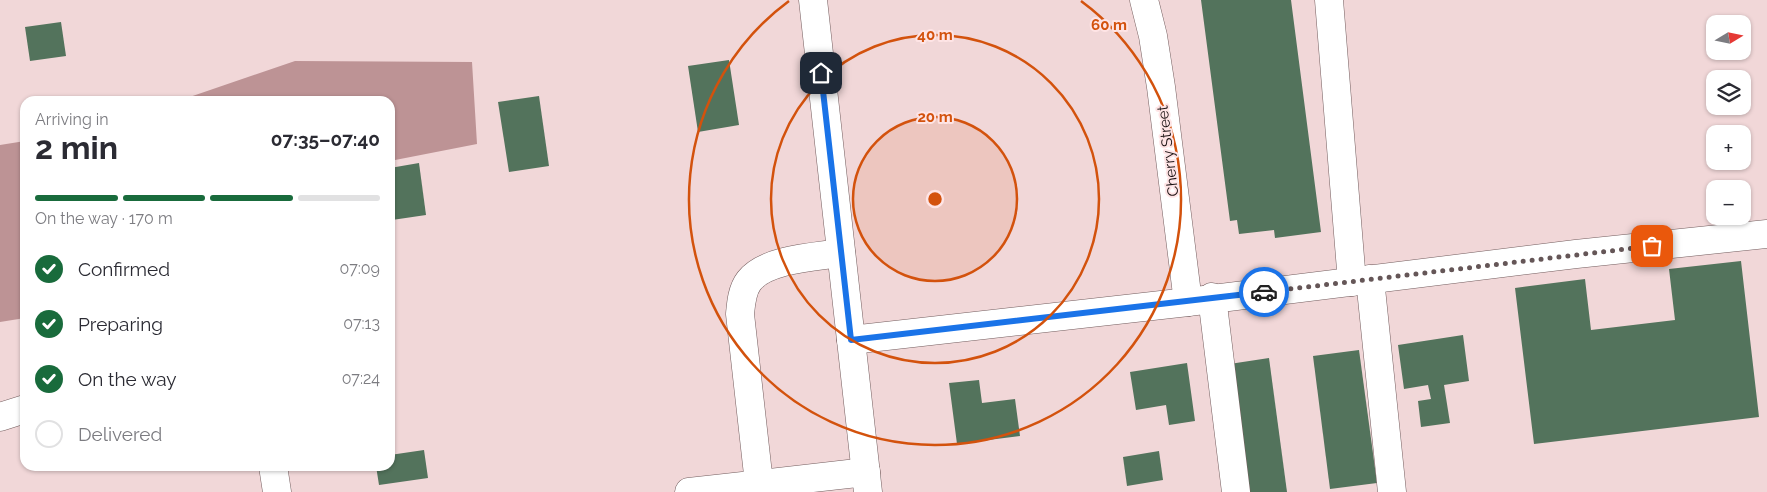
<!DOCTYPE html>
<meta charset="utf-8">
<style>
:root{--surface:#fff;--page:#f7f7f7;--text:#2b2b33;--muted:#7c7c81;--line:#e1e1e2;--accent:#196b3c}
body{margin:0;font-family:Raleway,sans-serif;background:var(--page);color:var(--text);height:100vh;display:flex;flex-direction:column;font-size:19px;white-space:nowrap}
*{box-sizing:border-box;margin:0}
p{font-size:16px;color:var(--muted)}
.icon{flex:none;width:28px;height:28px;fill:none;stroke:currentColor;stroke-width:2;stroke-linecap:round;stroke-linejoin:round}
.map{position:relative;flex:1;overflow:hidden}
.details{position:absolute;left:20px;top:96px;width:375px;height:375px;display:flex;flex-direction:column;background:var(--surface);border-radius:15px;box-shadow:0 1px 4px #0004}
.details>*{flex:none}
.needle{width:32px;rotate:80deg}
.controls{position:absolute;left:1706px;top:15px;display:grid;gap:10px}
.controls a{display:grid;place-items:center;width:45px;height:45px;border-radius:10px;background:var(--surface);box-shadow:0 1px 4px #0004;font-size:25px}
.pin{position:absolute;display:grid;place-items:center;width:42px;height:42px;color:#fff;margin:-21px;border-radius:10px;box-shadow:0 2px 8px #0006}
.courier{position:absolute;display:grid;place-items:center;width:50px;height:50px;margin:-25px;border:4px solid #1a73e8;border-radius:50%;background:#fff;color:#222;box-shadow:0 1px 6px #0007}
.head em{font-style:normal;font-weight:700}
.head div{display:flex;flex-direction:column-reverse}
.head{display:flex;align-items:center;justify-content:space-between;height:85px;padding:0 15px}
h1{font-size:32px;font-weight:700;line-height:38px}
.bar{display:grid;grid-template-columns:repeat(4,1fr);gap:8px 5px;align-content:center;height:60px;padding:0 15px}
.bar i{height:6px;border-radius:4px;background:var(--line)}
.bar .on{background:var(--accent)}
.bar p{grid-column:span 4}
ol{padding:0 15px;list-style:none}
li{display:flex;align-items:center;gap:15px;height:55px}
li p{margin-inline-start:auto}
li .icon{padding:5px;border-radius:50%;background:var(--accent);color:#fff;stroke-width:4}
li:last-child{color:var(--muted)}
li i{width:28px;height:28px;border:2px solid var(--line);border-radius:50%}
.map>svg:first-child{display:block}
.forest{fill:#bd9395}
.building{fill:#53735c}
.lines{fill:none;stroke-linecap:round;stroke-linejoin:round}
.minor-casing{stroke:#735d5e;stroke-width:29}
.minor{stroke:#fff;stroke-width:28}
.done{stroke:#655657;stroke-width:5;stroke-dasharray:0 9}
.route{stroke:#1a73e8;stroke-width:6}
.ring{fill:none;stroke:#d3520d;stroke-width:2.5}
.labels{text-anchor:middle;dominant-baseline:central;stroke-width:4;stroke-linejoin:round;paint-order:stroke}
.street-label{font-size:15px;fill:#1a1112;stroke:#fee4e5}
.centre{fill:#d3520d;stroke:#fee4e5;stroke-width:2.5}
.ring-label{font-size:15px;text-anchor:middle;font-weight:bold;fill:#d3520d;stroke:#fee4e5;stroke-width:4;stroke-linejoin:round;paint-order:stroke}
</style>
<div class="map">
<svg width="1767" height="492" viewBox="0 0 1767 492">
<rect width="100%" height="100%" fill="#f1d7d8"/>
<g class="forest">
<path d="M295,61L472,62L477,144L390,161V101H178Z"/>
<path d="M25,141V318L0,322V145Z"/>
</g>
<g class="building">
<path d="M1201,0H1291L1321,232L1275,238L1274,230L1239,234L1237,220L1230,221Z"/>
<path d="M61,22L66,56L30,61L25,27Z"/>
<path d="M729,60L739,125L698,132L688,66Z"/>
<path d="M539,96L549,166L509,172L498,102Z"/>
<path d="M419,163L426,215L392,220L390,168Z"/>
<path d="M1741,261L1759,417L1534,444L1515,288L1585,279L1591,330L1675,320L1669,269Z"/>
<path d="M1463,335L1469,381L1444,385L1450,423L1421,427L1418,401L1431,399L1428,385L1404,389L1398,345Z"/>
<path d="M1359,350L1377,483L1330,489L1313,356Z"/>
<path d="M1269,358L1287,492H1240L1223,365Z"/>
<path d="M1187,363L1195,421L1169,425L1166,405L1136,410L1130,372Z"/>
<path d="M979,380L982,403L1015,399L1020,436L957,444L949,383Z"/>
<path d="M424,450L428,478L379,485L376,466H390V455Z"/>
<path d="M1159,451L1163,480L1127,486L1123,457Z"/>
</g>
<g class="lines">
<g class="minor-casing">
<g id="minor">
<path d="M813,0L868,492"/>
<path d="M1144,0L1153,36L1161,87L1188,302"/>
<path d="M1329,0L1352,282"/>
<path d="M1370,279L1392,492"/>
<path d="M1212,297L1236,492"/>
<path d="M851,340L1188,302L1576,254L1767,234"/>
<path d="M0,417L25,409"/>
<path d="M273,466L277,492"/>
<path d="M689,492L866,472"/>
<path d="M760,492L740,314C741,303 742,290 749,281C766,259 815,257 841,253"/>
</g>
</g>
<use href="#minor" class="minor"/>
</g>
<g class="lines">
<path class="done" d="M1264,292L1652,246"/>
<path class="route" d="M821,73L851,340L1264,292"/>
</g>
<circle cx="935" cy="199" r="82" fill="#d3520d" fill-opacity=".12"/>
<g class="ring">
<circle cx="935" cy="199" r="82"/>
<circle cx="935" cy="199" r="164"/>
<path d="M1081 1A246 246 0 1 1 789 1"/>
</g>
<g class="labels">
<g class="street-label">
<text transform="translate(1168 151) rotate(-97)">Cherry Street</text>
</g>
</g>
<circle cx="935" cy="199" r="8" class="centre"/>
<g class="ring-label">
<text x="1109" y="30">60 m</text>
<text x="935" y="40">40 m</text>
<text x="935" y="122">20 m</text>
</g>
</svg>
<div class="controls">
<a><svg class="needle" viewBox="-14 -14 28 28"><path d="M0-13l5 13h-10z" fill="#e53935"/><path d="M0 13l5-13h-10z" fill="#7c7c81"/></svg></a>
<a><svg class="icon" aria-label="layers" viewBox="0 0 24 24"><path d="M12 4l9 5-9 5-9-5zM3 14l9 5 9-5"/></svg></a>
<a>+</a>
<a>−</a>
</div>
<div class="pin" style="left:1652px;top:246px;background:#ea580c"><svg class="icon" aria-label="bag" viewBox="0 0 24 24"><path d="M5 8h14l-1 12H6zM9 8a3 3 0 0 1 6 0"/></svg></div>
<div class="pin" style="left:821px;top:73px;background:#1f2937"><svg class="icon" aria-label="home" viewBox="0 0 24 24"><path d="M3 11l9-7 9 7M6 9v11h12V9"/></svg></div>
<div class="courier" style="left:1264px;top:292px"><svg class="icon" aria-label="car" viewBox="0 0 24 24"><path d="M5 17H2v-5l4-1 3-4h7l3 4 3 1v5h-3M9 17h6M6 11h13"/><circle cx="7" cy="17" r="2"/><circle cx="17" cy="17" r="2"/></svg></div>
<section class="details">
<div class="head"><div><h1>2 min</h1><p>Arriving in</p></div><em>07:35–07:40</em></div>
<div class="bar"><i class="on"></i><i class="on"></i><i class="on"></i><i></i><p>On the way · 170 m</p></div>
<ol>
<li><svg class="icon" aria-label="check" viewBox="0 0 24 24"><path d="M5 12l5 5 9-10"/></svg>Confirmed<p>07:09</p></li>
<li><svg class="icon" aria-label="check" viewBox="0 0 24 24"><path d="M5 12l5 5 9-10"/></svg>Preparing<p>07:13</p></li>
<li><svg class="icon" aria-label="check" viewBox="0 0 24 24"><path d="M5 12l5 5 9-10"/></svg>On the way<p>07:24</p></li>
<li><i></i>Delivered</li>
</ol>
</section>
</div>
